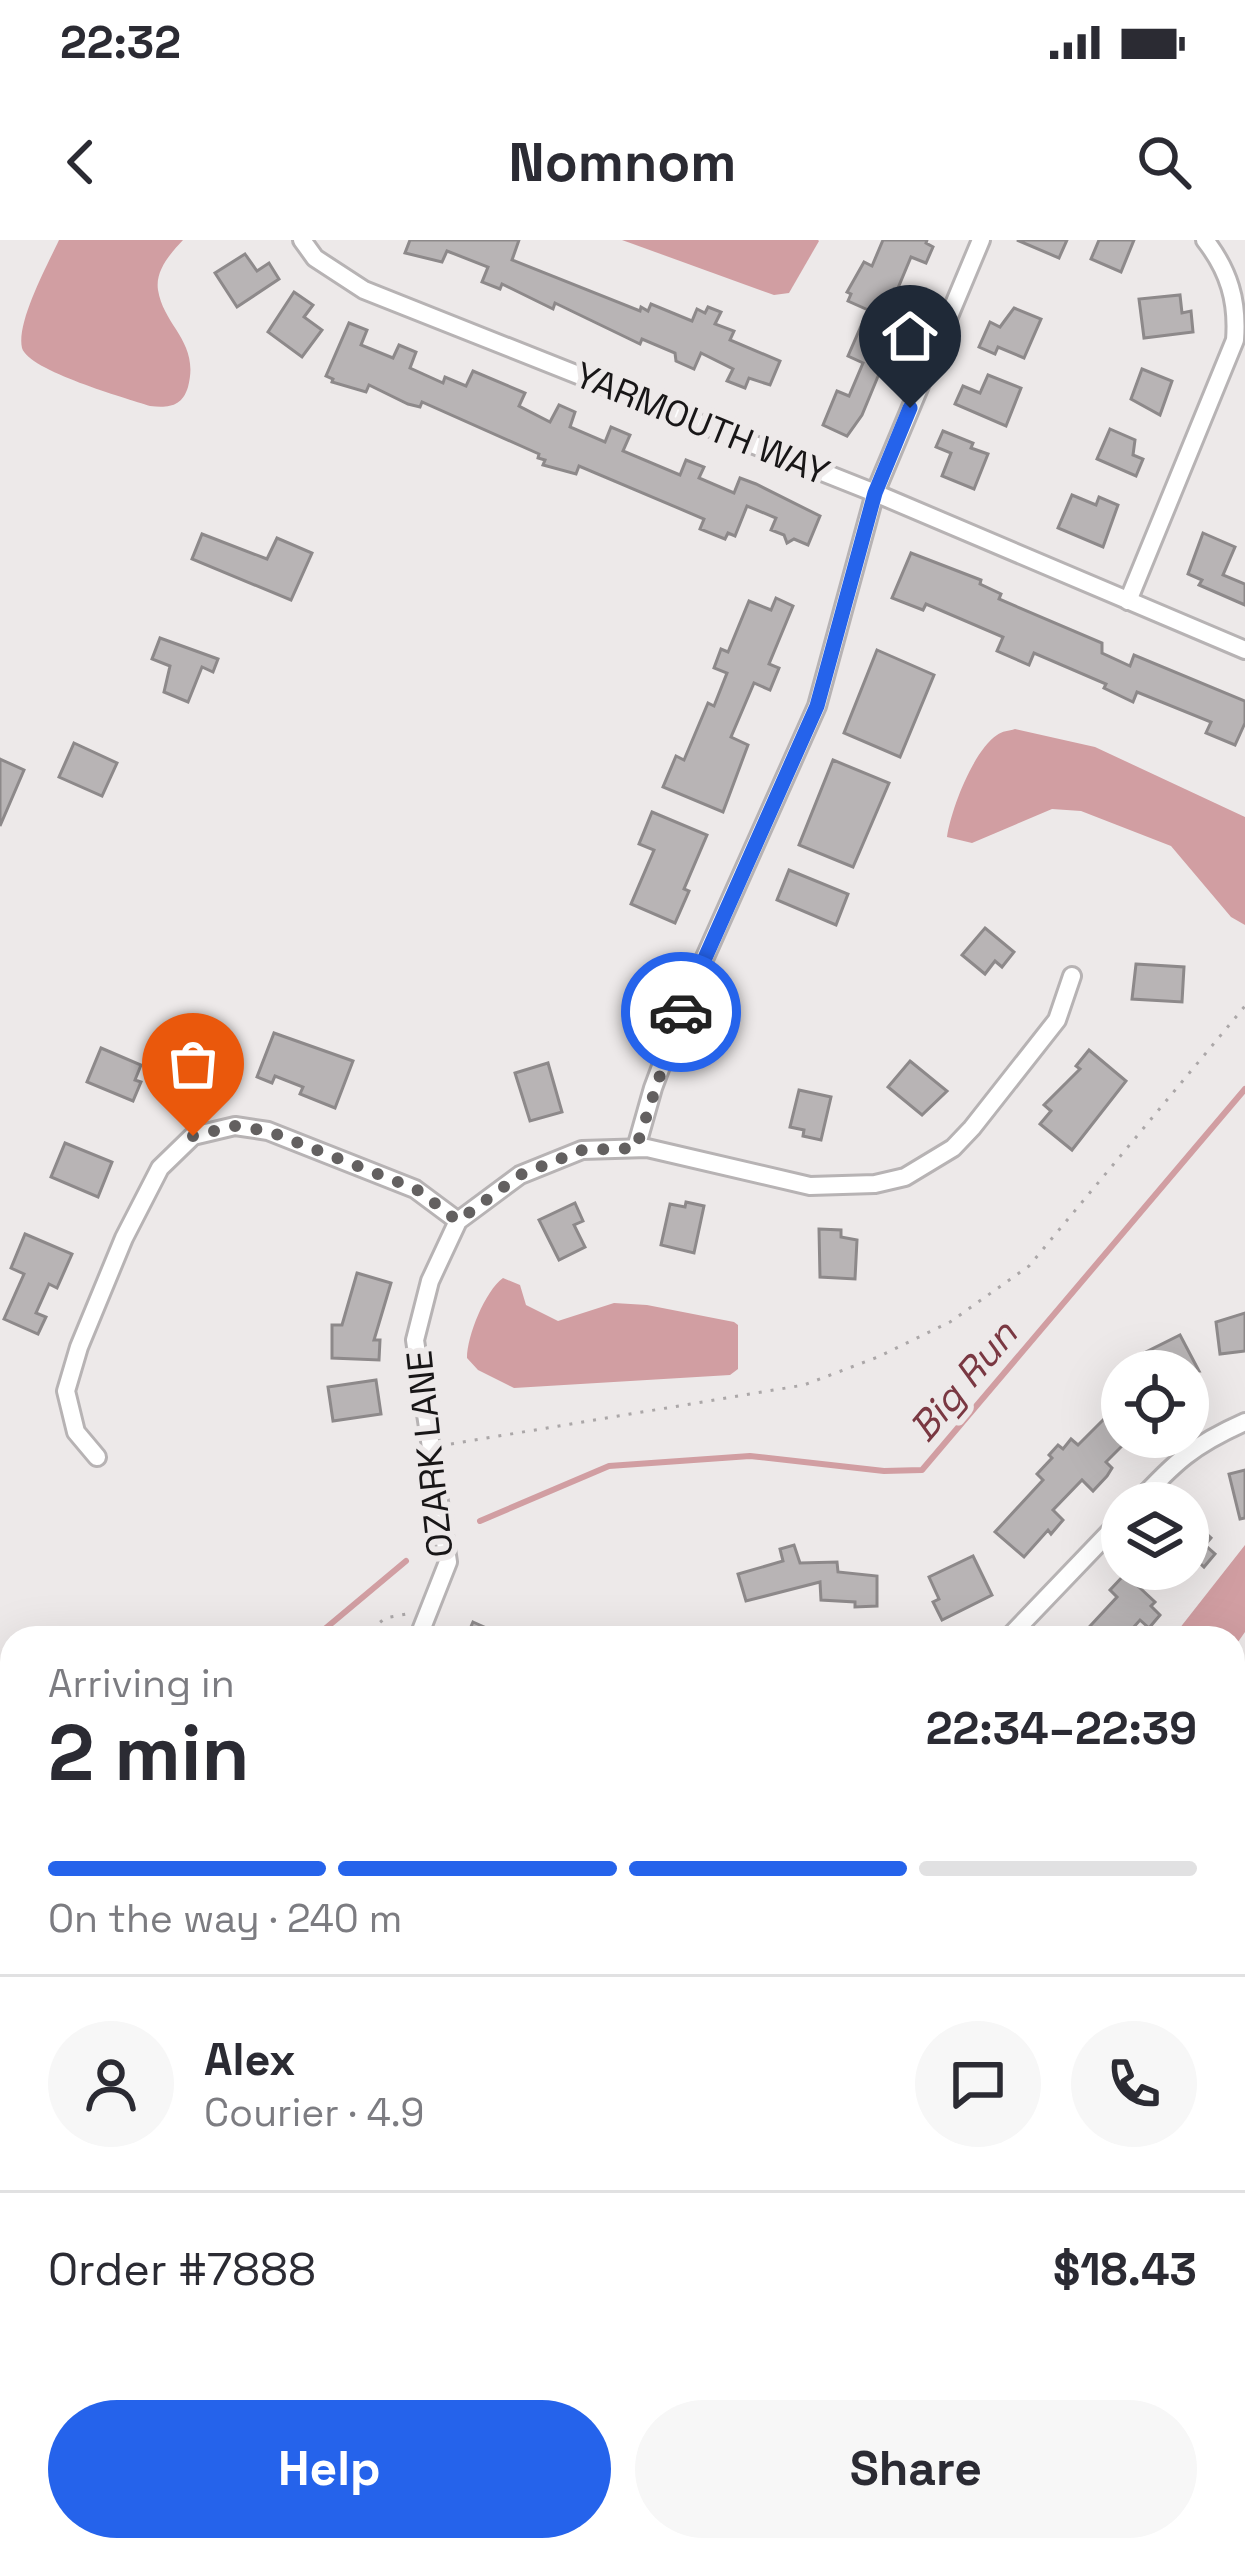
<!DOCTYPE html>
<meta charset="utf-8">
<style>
:root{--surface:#fff;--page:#f7f7f7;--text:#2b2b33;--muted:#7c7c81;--line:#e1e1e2;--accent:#2563eb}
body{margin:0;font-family:"Space Grotesk",sans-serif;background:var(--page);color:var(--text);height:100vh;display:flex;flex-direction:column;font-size:45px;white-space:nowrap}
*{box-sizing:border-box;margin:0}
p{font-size:39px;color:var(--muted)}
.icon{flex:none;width:66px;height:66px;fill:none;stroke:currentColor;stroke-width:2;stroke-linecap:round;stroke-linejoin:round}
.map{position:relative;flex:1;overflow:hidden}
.details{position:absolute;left:0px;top:1386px;width:1245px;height:936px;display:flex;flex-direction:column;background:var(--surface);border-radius:36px 36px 0 0;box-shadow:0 12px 48px #0002}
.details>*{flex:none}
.fabs{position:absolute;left:1101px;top:1110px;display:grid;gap:24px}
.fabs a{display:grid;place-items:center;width:108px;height:108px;border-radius:50%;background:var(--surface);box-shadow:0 12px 48px #0002;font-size:60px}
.pin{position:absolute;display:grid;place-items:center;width:102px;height:102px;color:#fff;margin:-123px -51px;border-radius:50% 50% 50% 0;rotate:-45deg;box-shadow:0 0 12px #0007}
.pin .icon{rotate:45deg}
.courier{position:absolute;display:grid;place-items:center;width:120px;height:120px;margin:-60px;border:9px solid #2563eb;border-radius:50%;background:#fff;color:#222;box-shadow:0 3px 15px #0007}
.overview em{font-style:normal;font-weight:600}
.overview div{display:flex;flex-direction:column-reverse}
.overview{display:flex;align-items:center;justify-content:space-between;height:204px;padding:0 48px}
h1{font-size:78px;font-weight:600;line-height:90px}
.bar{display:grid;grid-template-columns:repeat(4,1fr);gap:18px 12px;align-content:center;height:144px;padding:0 48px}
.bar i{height:15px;border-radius:9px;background:var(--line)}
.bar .active{background:var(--accent)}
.bar p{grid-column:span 4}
.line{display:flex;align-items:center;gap:30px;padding:0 48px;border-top:3px solid var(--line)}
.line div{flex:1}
.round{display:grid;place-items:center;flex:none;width:126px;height:126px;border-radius:63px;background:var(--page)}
.cta{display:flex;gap:24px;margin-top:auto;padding:24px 48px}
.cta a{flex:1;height:138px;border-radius:72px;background:var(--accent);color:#fff;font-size:48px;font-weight:600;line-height:138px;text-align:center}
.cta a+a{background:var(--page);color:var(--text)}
.status{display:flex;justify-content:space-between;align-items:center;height:84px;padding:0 60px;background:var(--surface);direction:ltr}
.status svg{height:33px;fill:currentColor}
header{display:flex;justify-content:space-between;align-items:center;height:156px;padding:0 48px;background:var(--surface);font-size:54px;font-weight:600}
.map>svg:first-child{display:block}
.water{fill:#d19ea2}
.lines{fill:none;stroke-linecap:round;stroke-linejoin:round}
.stream{stroke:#d19ea2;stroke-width:6}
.building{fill:#b8b4b5;stroke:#8d898a;stroke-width:3}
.minor-casing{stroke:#b7b3b4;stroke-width:22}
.path{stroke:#aba7a8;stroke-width:3;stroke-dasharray:3 9;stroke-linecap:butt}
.minor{stroke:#fff;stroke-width:16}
.done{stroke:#636060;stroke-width:12;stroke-dasharray:0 21.6}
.route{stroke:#2563eb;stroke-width:15}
.labels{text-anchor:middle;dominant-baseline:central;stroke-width:12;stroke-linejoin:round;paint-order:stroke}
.street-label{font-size:36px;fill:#181617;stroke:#ede9e9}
.water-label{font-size:39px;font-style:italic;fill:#7a3842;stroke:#ede9e9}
</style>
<div class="status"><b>22:32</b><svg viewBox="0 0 49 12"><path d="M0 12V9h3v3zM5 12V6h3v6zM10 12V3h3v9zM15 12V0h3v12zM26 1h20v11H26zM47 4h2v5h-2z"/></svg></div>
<header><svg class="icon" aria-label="back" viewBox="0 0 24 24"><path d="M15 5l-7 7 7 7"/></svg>Nomnom<svg class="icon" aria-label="search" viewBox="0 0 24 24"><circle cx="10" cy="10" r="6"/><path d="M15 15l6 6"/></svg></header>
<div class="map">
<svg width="1245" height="2322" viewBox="0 0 1245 2322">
<rect width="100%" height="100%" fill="#ede9e9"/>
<g class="water">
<path d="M59,0H183C171,13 155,30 158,50C164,87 200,102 188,147C182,167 168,168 150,166C126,158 29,131 22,108C16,82 48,24 59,0Z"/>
<path d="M622,0H818L819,1L789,53L774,55Z"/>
<path d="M1015,489L1095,507L1245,577V685L1231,677L1171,606L1081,571L1052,569L972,603L947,597C951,570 973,511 997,495C1002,491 1009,491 1015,489Z"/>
<path d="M503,1038L520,1045L526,1065L558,1081L614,1063L647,1065L734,1082L738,1085V1129L730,1135L514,1148L478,1130L467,1118C467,1096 485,1051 503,1038Z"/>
<path d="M1245,1305V1392L1233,1409V1398H1172Z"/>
</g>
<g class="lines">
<g class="stream">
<path d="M480,1281L609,1226L750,1216L884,1231L922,1230L1245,849"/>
<path d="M314,1398L406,1321"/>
<path d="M0,1662L12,1656"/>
</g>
</g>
<g class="building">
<path d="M410,0H519L512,20L640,71L641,67L648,71L651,64L692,81L697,69L705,73L708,67L721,72L715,84L734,91L730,100L780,121L770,145L749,138L745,148L727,141L733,129L701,113L694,129L676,121L675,113L642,99L640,104L555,63L553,69L502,44L500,49L482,42L488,27L447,11L442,22L405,13Z"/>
<path d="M883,0H927L926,3L933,7L926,23L911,17L893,60L907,66L883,116L886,117L862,175L847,196L823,185L837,151L849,156L863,123L848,116L868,70L848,61L851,54L847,52L864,22L872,26Z"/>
<path d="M1017,0H1067L1059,18Z"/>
<path d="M1099,0H1134L1121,32L1091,19Z"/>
<path d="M245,14L257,31L269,23L279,39L237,67L215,33Z"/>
<path d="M294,52L313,65L304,77L322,90L302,117L268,92Z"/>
<path d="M1180,55L1182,73L1191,71L1193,92L1144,98L1139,59Z"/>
<path d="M1014,68L1041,79L1024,118L998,107L995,114L979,107L990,82L1000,87Z"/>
<path d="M349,83L367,90L361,105L393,118L399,105L416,112L410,128L443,143L445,137L466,146L473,131L525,153L519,166L550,182L559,165L575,172L570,187L605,202L611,187L630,195L623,211L680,235L686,220L704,227L699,238L734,253L740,238L756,244L820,276L808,305L794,299L787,303L784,295L771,290L776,278L747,266L735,296L728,293L725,299L700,289L704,279L579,226L576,234L543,225L545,220L538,218L539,214L422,162L420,167L408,164L369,145L366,152L332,142L333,139L326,136Z"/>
<path d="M1142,129L1172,141L1160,175L1131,159Z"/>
<path d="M988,135L1021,148L1006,186L955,164L963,146L980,153Z"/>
<path d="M1110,189L1135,200L1133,215L1143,219L1136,236L1097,219Z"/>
<path d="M943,191L973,203L971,208L988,214L974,249L942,236L951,213L936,207Z"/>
<path d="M1072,255L1096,265L1099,257L1118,265L1103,307L1058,288Z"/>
<path d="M1203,293L1235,307L1223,335L1245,344V365L1199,345L1202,340L1188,334Z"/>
<path d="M202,294L267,319L277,298L312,313L291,360L192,319Z"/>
<path d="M911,313L981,340L980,344L1001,354L999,359L1102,403V413L1130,426L1134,415L1245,461V483L1235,505L1206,493L1211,482L1137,452L1133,462L1104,448L1106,444L1034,413L1029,425L997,411L1003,397L926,364L923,370L892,358Z"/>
<path d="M776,358L793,366L769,424L779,428L770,450L754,443L731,497L748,505L723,572L663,547L676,516L684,520L708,463L714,466L727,433L714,428L721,409L728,412L749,361L771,370Z"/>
<path d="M160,398L218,419L213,432L202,427L188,462L164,452L170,426L152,419Z"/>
<path d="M877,410L934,435L900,517L844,493Z"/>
<path d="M74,503L117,523L102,556L59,537Z"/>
<path d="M0,519L24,530L0,586Z"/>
<path d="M833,520L889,543L853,627L799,605Z"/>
<path d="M652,572L707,595L684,649L689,651L675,683L631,664L654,610L639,604Z"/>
<path d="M789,630L848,654L836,685L777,660Z"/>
<path d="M985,688L1014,712L1002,727L995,721L985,734L962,715Z"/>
<path d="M1136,724L1184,727L1182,762L1132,759Z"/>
<path d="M274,793L353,821L335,868L300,854L303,847L275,836L272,843L257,837Z"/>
<path d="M101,808L141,825L135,840L141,842L133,861L87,842Z"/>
<path d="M1089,810L1126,841L1072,910L1040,884L1051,871L1044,865L1080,829L1076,826Z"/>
<path d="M910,821L947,851L922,875L888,847Z"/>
<path d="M548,823L562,872L530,881L515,833Z"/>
<path d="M799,850L831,857L821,900L803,896L804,890L790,887Z"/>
<path d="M65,903L112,922L98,957L51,937Z"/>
<path d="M686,962L704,966L694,1013L661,1005L670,964L685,967Z"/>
<path d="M575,963L583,981L574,985L585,1007L559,1020L539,980Z"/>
<path d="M819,989L841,990V997L857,1000L855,1039L820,1037Z"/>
<path d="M25,994L72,1014L57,1048L49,1044L36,1073L46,1077L38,1094L4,1079L24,1034L11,1028Z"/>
<path d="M357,1033L391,1043L374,1100H380L379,1120L332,1118V1085H342Z"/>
<path d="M1245,1073V1111L1220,1114L1216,1082Z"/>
<path d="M1180,1095L1199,1131H1143L1136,1117Z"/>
<path d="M376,1140L381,1174L333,1181L328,1147Z"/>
<path d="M1122,1161V1206L1106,1222L1112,1228L1107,1236L1093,1251L1082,1240L1053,1270L1063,1280L1051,1294L1048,1290L1024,1317L995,1292L1043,1240L1037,1234L1052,1218L1049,1215L1058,1205L1063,1209L1071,1199L1078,1205Z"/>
<path d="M1245,1230V1278L1240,1279L1229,1234Z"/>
<path d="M1188,1277L1211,1298L1205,1305L1215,1314L1204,1327L1188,1312Z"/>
<path d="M794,1305L800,1323L837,1322L838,1332L877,1336V1366L855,1367V1362L821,1360L820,1342L746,1361L738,1334L783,1321L780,1309Z"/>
<path d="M973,1316L992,1355L942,1380L933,1362L939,1359L929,1337Z"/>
<path d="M1125,1334L1155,1362L1151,1366L1160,1375L1149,1388L1140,1380L1124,1398H1079L1117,1357L1110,1350Z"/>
<path d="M473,1382L509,1398H466Z"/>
</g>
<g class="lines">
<g class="minor-casing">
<g id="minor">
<path d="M302,0L315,18L364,50L875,253L1245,410"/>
<path d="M1128,361L1235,100C1238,61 1229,31 1205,0"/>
<path d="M636,908L653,848L685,762L817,466L875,253L981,0"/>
<path d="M97,1217L76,1192L66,1151L79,1107L124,998L160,928L193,896L235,886L268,891L415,949L458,981"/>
<path d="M1137,1263C1175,1222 1193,1205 1245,1182"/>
<path d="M418,1398L448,1322L415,1100L430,1041L458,981L520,935L582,910L647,908L810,946L875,944L905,937L953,908L972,888L1057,780L1072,736"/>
<path d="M1008,1398L1122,1279"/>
<path d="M1233,1711L1245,1682"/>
<path d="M0,1970L12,1947"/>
<path d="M0,2078L12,2106"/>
<path d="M962,2310L989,2322"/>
<path d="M25,2322L34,2310"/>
<path d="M403,2322L407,2310"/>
</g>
</g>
<g class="path">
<path d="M451,1204L804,1145L878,1117L950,1082L1029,1026L1245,766"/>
<path d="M362,1398L385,1378L412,1373"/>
<path d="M0,1754L12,1734"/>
<path d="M0,1793L12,1796"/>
</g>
<use href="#minor" class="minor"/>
</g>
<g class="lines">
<path class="done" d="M193,896L235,886L268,891L416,949L458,981L520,935L582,910L636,908L681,772"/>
<path class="route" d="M681,772L817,466L875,253L910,168"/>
</g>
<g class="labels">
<g class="street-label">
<text transform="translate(702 184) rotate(22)">YARMOUTH WAY</text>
<text transform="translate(430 1214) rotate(-96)">OZARK LANE</text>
</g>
<g class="water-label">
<text transform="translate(963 1141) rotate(-50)">Big Run</text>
</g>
</g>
</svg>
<div class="fabs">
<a><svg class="icon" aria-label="locate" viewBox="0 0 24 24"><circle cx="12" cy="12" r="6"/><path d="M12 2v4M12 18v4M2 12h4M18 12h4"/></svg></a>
<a><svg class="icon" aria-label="layers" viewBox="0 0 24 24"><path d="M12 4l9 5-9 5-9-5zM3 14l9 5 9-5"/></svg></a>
</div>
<div class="pin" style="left:193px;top:896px;background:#ea580c"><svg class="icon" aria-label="bag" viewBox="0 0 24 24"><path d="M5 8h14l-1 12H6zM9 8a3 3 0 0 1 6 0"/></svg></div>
<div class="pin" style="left:910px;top:168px;background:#1f2937"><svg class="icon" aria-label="home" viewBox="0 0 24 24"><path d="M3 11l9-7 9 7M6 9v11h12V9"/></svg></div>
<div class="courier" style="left:681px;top:772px"><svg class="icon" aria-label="car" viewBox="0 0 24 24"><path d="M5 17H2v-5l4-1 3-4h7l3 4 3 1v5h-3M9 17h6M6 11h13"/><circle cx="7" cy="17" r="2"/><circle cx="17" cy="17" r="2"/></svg></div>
<section class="details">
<div class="overview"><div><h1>2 min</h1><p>Arriving in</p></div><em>22:34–22:39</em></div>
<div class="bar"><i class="active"></i><i class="active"></i><i class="active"></i><i></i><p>On the way · 240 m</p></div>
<div class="line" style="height:216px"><a class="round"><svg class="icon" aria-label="person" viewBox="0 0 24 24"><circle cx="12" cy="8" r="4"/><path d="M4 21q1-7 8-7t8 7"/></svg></a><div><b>Alex</b><p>Courier · 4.9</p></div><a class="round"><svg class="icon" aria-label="chat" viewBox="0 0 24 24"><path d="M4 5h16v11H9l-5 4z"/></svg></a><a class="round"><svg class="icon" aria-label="phone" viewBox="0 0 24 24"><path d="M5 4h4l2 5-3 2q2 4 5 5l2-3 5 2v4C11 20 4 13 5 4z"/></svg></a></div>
<div class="line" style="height:156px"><div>Order #7888</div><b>$18.43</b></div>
<div class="cta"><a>Help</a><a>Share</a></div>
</section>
</div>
